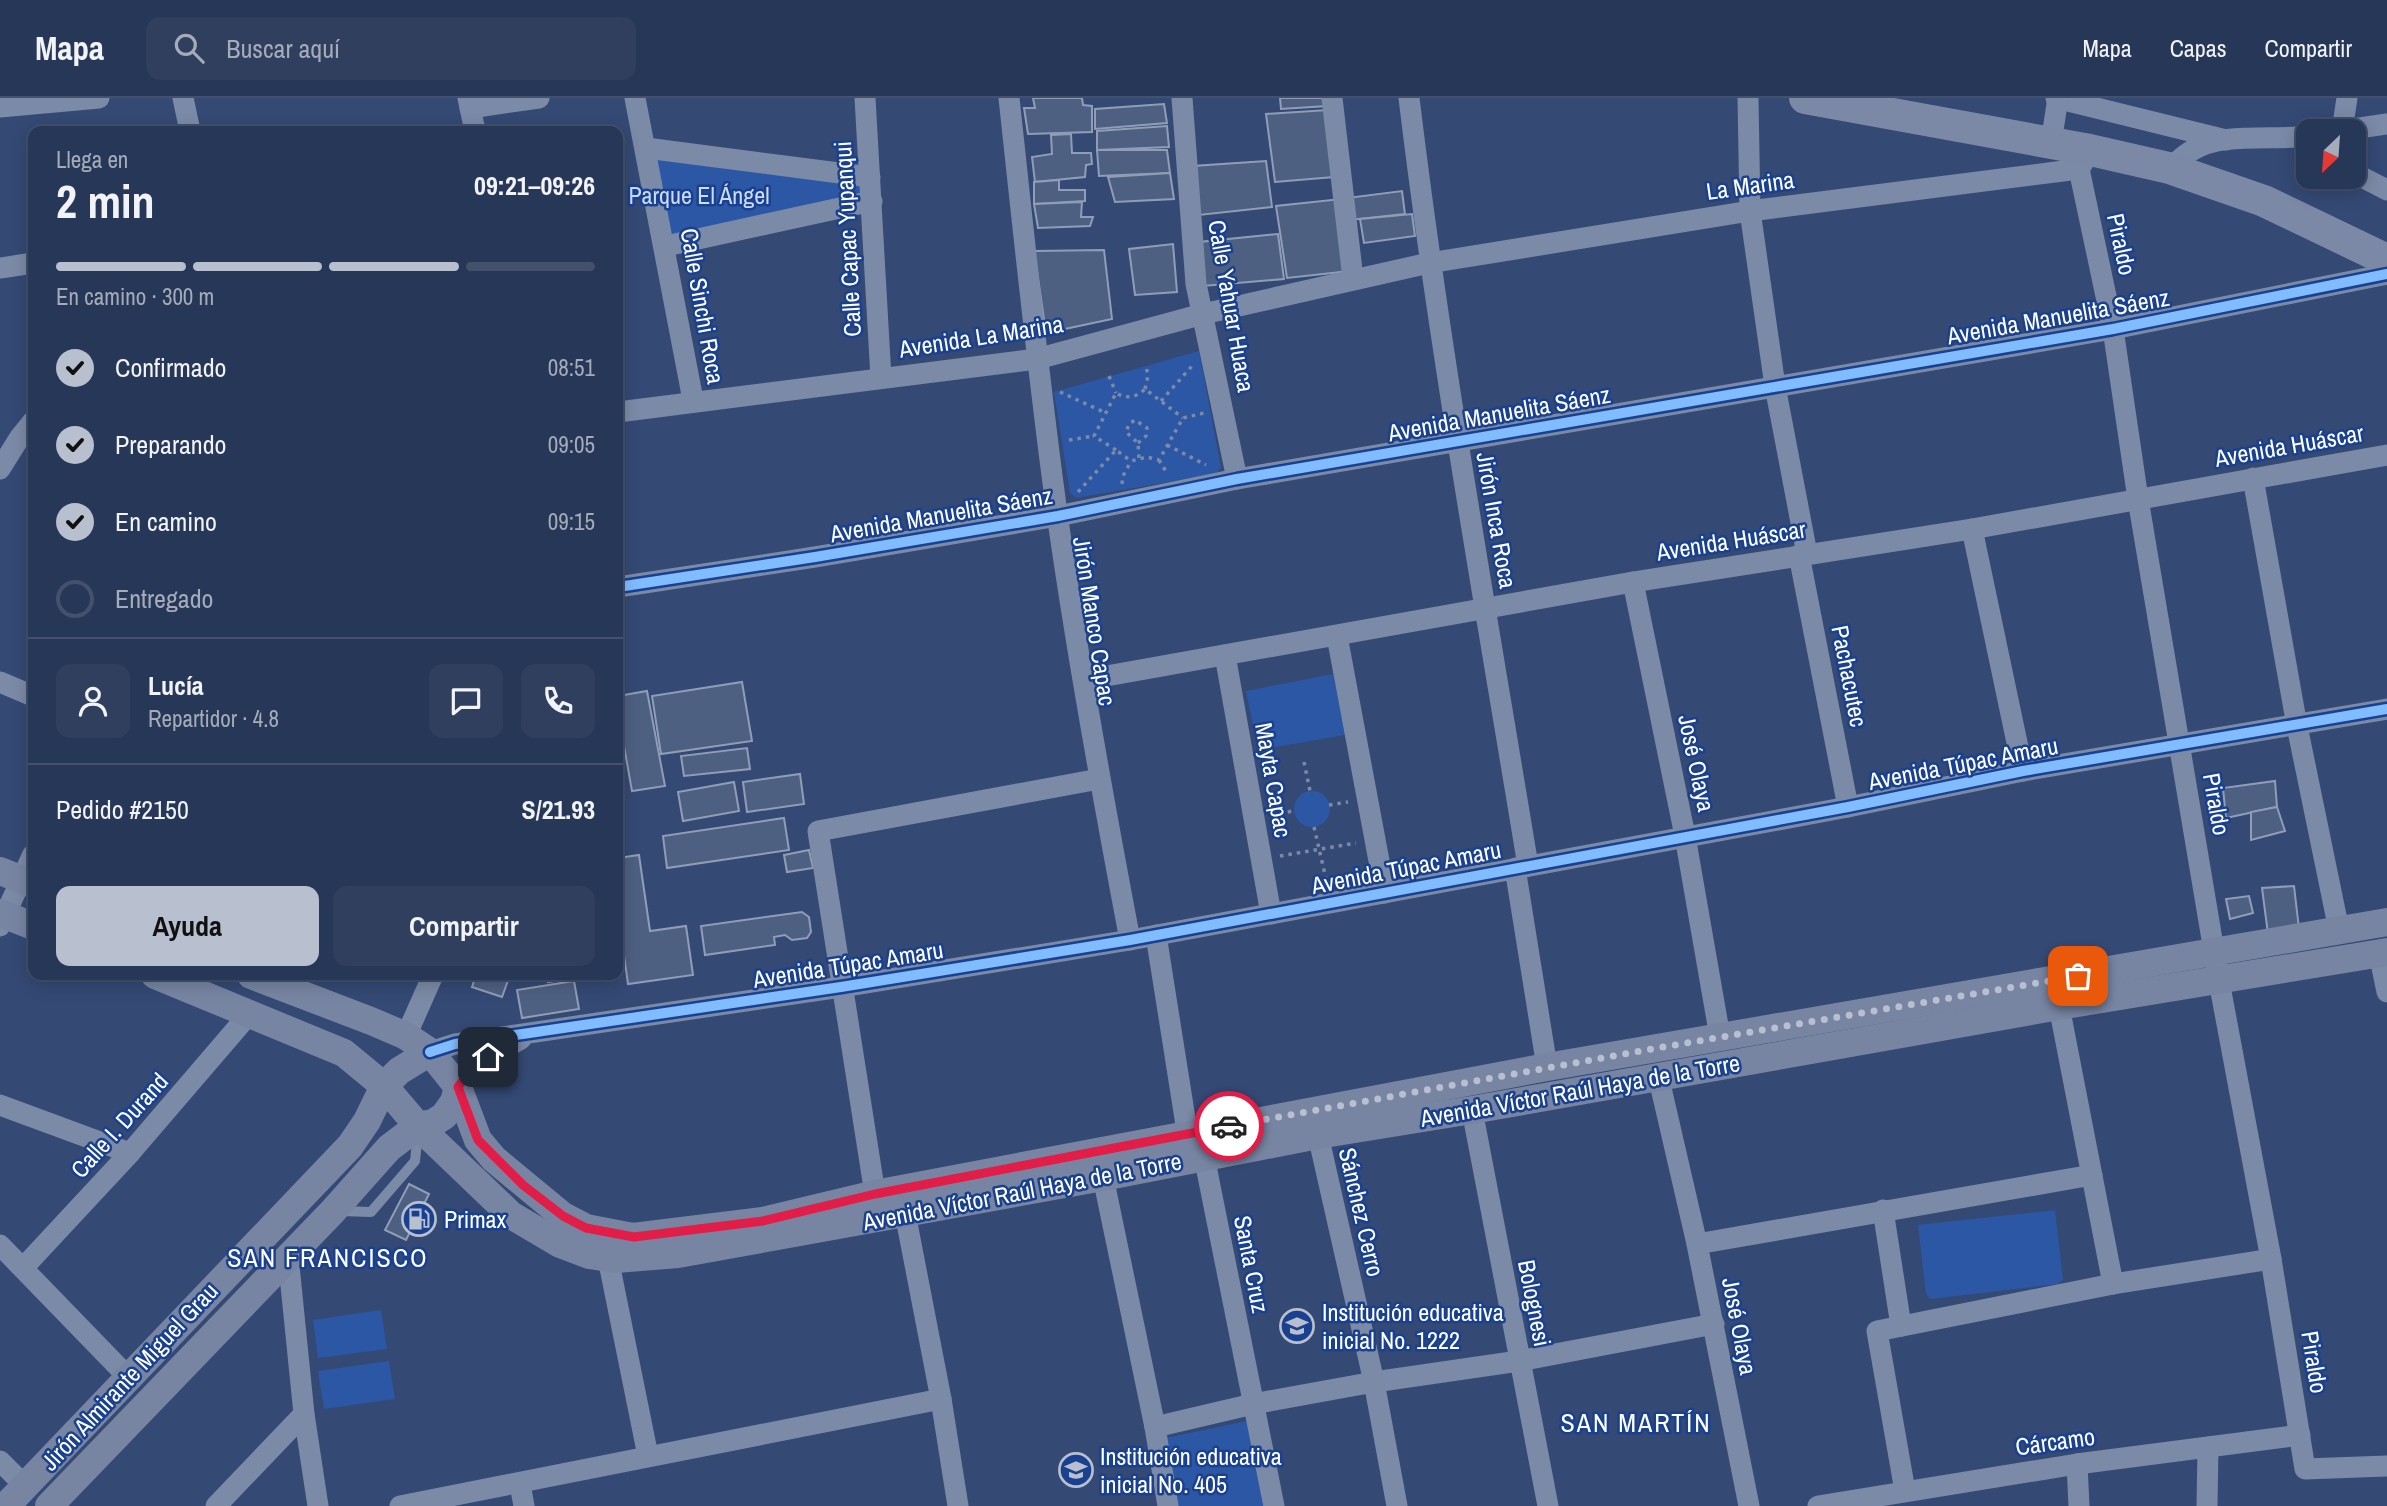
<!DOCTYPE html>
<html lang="es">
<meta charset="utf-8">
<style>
:root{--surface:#273757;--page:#2f3f5d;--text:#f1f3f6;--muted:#a4acba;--line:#43516d;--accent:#b8bfce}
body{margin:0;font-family:"Archivo Narrow",sans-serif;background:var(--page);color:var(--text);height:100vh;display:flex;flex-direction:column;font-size:26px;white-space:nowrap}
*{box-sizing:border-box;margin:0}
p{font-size:23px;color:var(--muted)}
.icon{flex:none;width:38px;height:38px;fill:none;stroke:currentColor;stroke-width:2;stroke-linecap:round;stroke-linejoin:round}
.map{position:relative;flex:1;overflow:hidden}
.panel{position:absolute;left:28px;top:28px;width:595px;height:854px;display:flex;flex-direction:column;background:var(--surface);border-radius:14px;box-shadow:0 4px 18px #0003,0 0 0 2px var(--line)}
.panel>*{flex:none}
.needle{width:46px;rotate:205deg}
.fabs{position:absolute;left:2296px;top:21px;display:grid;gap:14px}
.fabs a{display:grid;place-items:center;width:70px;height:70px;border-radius:14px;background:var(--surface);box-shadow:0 4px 18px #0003,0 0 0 2px var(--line);font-size:35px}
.pin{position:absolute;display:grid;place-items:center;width:60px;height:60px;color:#fff;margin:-30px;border-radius:14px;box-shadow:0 4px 10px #0006}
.courier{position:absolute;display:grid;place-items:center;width:70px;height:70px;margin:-35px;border:5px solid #e11d48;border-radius:50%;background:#fff;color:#222;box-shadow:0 2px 9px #0007}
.summary em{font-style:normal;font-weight:700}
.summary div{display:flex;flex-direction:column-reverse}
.summary{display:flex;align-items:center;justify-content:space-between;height:119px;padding:0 28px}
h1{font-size:46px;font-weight:700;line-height:52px}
.bar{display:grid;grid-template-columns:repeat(4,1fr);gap:10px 7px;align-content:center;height:84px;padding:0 28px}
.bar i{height:9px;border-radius:5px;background:var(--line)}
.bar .current{background:var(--accent)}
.bar p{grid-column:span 4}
.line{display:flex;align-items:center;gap:18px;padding:0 28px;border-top:2px solid var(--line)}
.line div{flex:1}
.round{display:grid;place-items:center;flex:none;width:74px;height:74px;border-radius:14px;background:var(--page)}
ol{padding:0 28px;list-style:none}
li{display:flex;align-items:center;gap:21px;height:77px}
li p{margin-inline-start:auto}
li .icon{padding:7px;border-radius:50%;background:var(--accent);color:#111;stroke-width:4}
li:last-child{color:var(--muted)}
li i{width:38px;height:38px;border:4px solid var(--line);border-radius:50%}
.action{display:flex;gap:14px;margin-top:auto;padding:14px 28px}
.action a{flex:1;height:80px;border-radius:14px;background:var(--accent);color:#111;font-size:28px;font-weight:700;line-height:80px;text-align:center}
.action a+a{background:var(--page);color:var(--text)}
header{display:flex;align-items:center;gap:42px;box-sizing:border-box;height:98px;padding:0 35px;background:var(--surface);border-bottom:2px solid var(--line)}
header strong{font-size:33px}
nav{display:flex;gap:38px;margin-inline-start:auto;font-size:24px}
.search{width:490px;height:63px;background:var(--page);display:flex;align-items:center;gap:18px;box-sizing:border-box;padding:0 24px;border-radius:14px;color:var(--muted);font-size:26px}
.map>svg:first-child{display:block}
.green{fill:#2c57a5}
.building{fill:#4e6082;stroke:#909db6;stroke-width:2}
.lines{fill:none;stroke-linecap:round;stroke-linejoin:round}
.path{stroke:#7b8aa7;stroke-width:3.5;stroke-dasharray:3.5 5;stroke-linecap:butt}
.lane{stroke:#7b8aa7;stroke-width:10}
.street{stroke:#7b8aa7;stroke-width:21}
.secondary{stroke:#7785a3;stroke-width:28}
.primary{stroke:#7b89a6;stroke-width:32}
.cycleway-casing{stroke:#19418f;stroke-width:15}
.cycleway{stroke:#80bcff;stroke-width:10}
.done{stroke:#b8bfce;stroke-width:7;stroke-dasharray:0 12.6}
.route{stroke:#e11d48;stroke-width:9}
.labels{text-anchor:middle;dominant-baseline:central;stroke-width:5;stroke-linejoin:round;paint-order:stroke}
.street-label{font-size:24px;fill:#fff;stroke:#19418f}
.park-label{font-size:24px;fill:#ccdcfb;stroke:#19418f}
.poi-label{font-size:24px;fill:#fff;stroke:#19418f;text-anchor:start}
.neighbourhood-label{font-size:26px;letter-spacing:2px;fill:#fff;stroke:#19418f}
</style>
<header>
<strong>Mapa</strong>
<div class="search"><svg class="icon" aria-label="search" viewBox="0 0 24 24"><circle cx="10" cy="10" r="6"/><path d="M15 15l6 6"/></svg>Buscar aquí</div>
<nav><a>Mapa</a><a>Capas</a><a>Compartir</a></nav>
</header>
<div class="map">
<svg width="2387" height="1408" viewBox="0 0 2387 1408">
<rect width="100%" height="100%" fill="#344974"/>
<g class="green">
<path d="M654,56L860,84L862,101L669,140Z"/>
<path d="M1199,253L1221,370L1215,376L1076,400L1070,395L1054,294Z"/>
<path d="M1333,576L1345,637L1258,652L1246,593Z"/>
<circle cx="1312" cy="711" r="18"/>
<path d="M2055,1112L2063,1182L2058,1186L1931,1201L1926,1196L1918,1127Z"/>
<path d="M381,1212L387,1251L318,1260L313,1222Z"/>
<path d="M389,1263L395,1301L324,1311L318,1273Z"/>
<path d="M1247,1323L1266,1408H1175L1166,1340Z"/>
</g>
<g class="building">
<path d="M1033,0H1082L1083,7L1092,8V34L1028,36L1024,10H1035Z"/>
<path d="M1280,0H1326L1327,8L1281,11Z"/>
<path d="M1164,6L1167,25L1095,31V11Z"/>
<path d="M1328,12L1334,79L1275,84L1266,16Z"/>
<path d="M1167,28L1169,49L1097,52V33Z"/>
<path d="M1071,36L1072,55H1091L1092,66L1086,67L1085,79L1035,84L1032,59L1052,56L1051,37Z"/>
<path d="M1097,52H1167L1170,75L1099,78Z"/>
<path d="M1266,63L1272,109L1199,117L1193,68Z"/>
<path d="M1170,75L1174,101L1115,104L1108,79Z"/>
<path d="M1059,82V92H1085V103L1034,106V84Z"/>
<path d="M1402,93L1405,116L1350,122L1347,100Z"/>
<path d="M1341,101L1350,173L1287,180L1276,108Z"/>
<path d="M1082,104L1081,119H1093L1090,128L1038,130L1034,106Z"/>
<path d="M1412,116L1415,138L1364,145L1360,121Z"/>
<path d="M1278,136L1284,181L1203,188L1199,144Z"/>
<path d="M1173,146L1177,194L1135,197L1129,151Z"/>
<path d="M1104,152L1112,221L1046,235L1034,153Z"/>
<path d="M742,584L752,643L661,656L652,598Z"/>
<path d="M647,593L665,688L632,693L618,614V598Z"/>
<path d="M747,650L750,671L684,678L681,658Z"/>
<path d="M800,676L804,706L747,714L743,684Z"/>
<path d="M2275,683L2277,709L2226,720L2223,690Z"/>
<path d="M734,684L739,713L683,723L678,694Z"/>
<path d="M2277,709L2285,733L2251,742V714Z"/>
<path d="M784,720L789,752L667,770L663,738Z"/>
<path d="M809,752L813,770L787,774L784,757Z"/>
<path d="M639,757L650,833L686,828L693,877L628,886L618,814V760Z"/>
<path d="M2294,788L2299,831L2268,836L2262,790Z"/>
<path d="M2249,798L2253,815L2230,821L2226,801Z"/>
<path d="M802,814L809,819L811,834L807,840L792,842L785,837L774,839L775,847L705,857L701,828Z"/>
<path d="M476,877H510L502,899L472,889Z"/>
<path d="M547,877H577L578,879L548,884Z"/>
<path d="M574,883L579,911L522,920L517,892Z"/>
<path d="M409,1086L429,1096L406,1142L385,1132Z"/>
</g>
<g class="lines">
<g class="path">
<path d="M1109,278L1116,295"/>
<path d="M1145,291L1148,278L1146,268"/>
<path d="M1060,294L1106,315"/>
<path d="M1161,303L1192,268"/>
<path d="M1069,342L1094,338"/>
<path d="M1138,345L1146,338L1147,330L1135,322L1129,326L1126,334L1138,345L1139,360"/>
<path d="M1167,347L1206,367"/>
<path d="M1116,352L1094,338L1116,295C1126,301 1136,300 1145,291L1183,320"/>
<path d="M1159,362L1167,375"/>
<path d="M1122,386L1123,378L1131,363"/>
<path d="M1078,394L1116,352L1131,363L1147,359L1159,362L1183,320L1204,315"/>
<path d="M1304,664L1310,693"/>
<path d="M1329,707L1348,704"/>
<path d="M1271,717L1293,713"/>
<path d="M1314,729L1327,785"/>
<path d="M1280,758L1356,745"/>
</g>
<path class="lane" d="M340,1113L371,1114L415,1063L418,1034"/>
<g class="street">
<path d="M183,0L190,33"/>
<path d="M468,0L475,33"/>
<path d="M635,0L693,302"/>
<path d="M865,0L881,280"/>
<path d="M1009,0C1024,138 1038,277 1057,415C1077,558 1103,700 1130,842"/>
<path d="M1182,0L1196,186L1237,381"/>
<path d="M1332,0L1353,181"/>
<path d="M1409,0C1440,257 1486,512 1528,768"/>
<path d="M1748,0L1750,113L1775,288L1807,456"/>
<path d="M2056,0L2226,42"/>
<path d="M0,9L99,0"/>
<path d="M470,10L539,0"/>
<path d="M2339,33L2387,26"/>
<path d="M2342,33L2347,0"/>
<path d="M2051,45L2058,0"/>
<path d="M646,50L870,79"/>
<path d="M2086,60L2079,71L2113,231L2138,401L2219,883L2271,1161L2305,1371L2387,1368"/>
<path d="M2169,70C2176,65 2183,58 2191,53C2223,33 2272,43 2308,38"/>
<path d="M2354,75L2387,92"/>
<path d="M666,148L872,103"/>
<path d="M0,170L33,165"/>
<path d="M618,314L1037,261L1203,216L1429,165L1750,113L2079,71"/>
<path d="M0,371L20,339L33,323"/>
<path d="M2253,380L2297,628L2339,832"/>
<path d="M1972,431L2023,673"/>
<path d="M1799,457L1848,709"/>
<path d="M1633,484L1685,738L1720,939"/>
<path d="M618,489L815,459L1058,418L1237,381L2113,231L2387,176"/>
<path d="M1337,538L1385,795"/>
<path d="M1225,557L1271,816"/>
<path d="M1084,582L1633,484L1972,431L2387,357"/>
<path d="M0,584L33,598"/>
<path d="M1515,770L1547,969"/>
<path d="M0,828L33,756"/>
<path d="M1156,837L1190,1052"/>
<path d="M2379,855L2387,894"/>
<path d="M2059,908L2113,1186"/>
<path d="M406,938L433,877"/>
<path d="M430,954L455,946L841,889L1130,842L1848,709L2023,673L2387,611"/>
<path d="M1658,977L1697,1146L1749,1408"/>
<path d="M458,989L473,969L521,941"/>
<path d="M0,1007L130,1055"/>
<path d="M1472,1012L1548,1408"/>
<path d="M1318,1037L1374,1284L1397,1408"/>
<path d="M1204,1058L1274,1408"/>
<path d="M1103,1079L1155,1329L1168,1408"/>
<path d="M875,1096L818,733L1099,681"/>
<path d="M1883,1112L1901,1228"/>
<path d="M905,1115L941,1301L958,1408"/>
<path d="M1697,1146L2092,1077"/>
<path d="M0,1147L128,1279"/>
<path d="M288,1158L304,1316L318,1408"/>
<path d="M608,1160L648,1358"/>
<path d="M23,1170L130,1055L250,915"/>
<path d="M1155,1329L1253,1306L1374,1284L1519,1263L1714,1226"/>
<path d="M0,1363L25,1388"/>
<path d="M2077,1366L2079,1408"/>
<path d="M520,1386L524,1408"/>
<path d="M1905,1393L1877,1233L2113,1186L2271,1161"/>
<path d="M216,1408L304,1316"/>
<path d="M400,1408L941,1301"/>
<path d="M1818,1408L2077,1366L2300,1337"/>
<path d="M2207,1408L2208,1349"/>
</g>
<g class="secondary">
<path d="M0,773L33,786"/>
<path d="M0,815L33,828"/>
<path d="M155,877L344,955L384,988L418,1028L511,1117L560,1146L589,1157L616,1161L678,1156L1103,1079L1318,1037L1472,1012L2059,908L2387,854"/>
<path d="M251,877L371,923L406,938L430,954L458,989L478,1042L494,1061L563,1118L586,1130L633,1139L763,1123L875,1096L1547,969L2387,824"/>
<path d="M6,1408L350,1048L367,1023L384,988L399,973L430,954"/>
<path d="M49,1408L333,1113L389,1050L418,1028L433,1025L444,1018L454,1004L458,989"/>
</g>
<path class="primary" d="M1805,0L2090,52L2169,70L2264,103L2387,162"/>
<g class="cycleway-casing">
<g id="cycleway">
<path d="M618,489L815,459L1058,418L1237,381L2113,231L2387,176"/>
<path d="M430,954L455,946L841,889L1130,842L1848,709L2023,673L2387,611"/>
</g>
</g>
<use href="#cycleway" class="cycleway"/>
</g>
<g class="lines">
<path class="done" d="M1229,1028L1646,952L2078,878"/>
<path class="route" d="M488,959L473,969L458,989L478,1042L523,1087L563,1118L586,1130L634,1139L763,1123L875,1096L1229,1028"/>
</g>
<defs>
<g id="fuel-ring" transform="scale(1.75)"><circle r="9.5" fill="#19418f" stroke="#b8bfce" stroke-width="1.5"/><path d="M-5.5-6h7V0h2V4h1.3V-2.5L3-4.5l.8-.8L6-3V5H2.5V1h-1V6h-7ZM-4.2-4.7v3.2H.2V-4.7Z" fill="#b8bfce"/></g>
<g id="school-ring" transform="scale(1.75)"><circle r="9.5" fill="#19418f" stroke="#b8bfce" stroke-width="1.5"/><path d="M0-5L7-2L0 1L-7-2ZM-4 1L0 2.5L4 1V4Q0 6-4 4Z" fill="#b8bfce"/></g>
</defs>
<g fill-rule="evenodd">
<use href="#fuel-ring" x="419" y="1121"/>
<use href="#school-ring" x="1297" y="1228"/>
<use href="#school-ring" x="1076" y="1372"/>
</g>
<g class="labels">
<g class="street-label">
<text transform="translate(1750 87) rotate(-8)">La Marina</text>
<text transform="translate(847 141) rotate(-93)">Calle Capac Yupanqui</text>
<text transform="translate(2122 146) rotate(78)">Piraldo</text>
<text transform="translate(703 208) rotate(80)">Calle Sinchi Roca</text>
<text transform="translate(1232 208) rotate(80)">Calle Yahuar Huaca</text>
<text transform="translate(2058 218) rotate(-10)">Avenida Manuelita Sáenz</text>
<text transform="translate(981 238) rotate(-9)">Avenida La Marina</text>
<text transform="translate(1499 315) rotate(-10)">Avenida Manuelita Sáenz</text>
<text transform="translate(2289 347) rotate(-10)">Avenida Huáscar</text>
<text transform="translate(941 416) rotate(-10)">Avenida Manuelita Sáenz</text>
<text transform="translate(1497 422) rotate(80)">Jirón Inca Roca</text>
<text transform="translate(1731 442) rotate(-9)">Avenida Huáscar</text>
<text transform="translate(1095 523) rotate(81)">Jirón Manco Capac</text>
<text transform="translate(1850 578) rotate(79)">Pachacutec</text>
<text transform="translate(1697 665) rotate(78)">José Olaya</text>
<text transform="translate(1963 665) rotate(-11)">Avenida Túpac Amaru</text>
<text transform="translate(1274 682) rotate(80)">Mayta Capac</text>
<text transform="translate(2217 706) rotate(80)">Piraldo</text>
<text transform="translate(1406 769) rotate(-11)">Avenida Túpac Amaru</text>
<text transform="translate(848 866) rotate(-9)">Avenida Túpac Amaru</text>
<text transform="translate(1580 992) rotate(-10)">Avenida Víctor Raúl Haya de la Torre</text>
<text transform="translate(119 1027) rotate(-48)">Calle I. Durand</text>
<text transform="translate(1022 1093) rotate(-11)">Avenida Víctor Raúl Haya de la Torre</text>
<text transform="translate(1362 1114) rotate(77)">Sánchez Cerro</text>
<text transform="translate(1252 1166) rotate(79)">Santa Cruz</text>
<text transform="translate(1535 1205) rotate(79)">Bolognesi</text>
<text transform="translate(1740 1228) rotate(79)">José Olaya</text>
<text transform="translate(2315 1264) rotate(81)">Piraldo</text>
<text transform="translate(129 1278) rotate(-47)">Jirón Almirante Miguel Grau</text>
<text transform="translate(2055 1343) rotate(-8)">Cárcamo</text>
</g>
<g class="park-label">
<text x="699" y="97">Parque El Ángel</text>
</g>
<g class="poi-label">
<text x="444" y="1121">Primax</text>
<text x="1322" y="1214">Institución educativa<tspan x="1322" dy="28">inicial No. 1222</tspan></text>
<text x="1100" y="1358">Institución educativa<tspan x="1100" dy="28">inicial No. 405</tspan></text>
</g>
<g class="neighbourhood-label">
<text x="328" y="1159">SAN FRANCISCO</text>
<text x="1636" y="1324">SAN MARTÍN</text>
</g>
</g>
</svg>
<div class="fabs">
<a><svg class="needle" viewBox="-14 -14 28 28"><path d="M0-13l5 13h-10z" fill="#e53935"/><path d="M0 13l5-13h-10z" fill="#a4acba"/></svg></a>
</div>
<div class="pin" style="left:2078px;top:878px;background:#ea580c"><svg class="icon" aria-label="bag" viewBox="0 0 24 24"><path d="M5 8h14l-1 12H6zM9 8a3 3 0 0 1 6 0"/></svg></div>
<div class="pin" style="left:488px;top:959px;background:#1f2937"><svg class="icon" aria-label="home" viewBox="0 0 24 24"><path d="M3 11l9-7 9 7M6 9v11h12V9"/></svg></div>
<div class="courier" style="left:1229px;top:1028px"><svg class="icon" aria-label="car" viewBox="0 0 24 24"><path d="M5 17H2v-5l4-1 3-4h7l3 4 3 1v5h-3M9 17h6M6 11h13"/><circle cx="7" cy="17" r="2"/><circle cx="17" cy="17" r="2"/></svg></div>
<section class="panel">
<div class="summary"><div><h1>2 min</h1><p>Llega en</p></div><em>09:21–09:26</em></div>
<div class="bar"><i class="current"></i><i class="current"></i><i class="current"></i><i></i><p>En camino · 300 m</p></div>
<ol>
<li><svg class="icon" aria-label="check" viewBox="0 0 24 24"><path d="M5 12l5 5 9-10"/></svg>Confirmado<p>08:51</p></li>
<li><svg class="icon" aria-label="check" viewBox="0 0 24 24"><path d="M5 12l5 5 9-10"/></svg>Preparando<p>09:05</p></li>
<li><svg class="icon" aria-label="check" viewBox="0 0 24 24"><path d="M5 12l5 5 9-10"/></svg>En camino<p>09:15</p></li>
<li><i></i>Entregado</li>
</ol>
<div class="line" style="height:126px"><a class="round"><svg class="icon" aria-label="person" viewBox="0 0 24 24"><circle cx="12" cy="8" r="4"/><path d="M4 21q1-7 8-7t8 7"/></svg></a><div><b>Lucía</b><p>Repartidor · 4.8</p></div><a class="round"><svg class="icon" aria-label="chat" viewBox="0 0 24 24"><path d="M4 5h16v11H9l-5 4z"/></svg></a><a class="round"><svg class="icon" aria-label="phone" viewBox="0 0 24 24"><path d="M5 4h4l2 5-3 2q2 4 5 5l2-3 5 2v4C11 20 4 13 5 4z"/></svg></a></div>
<div class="line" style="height:91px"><div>Pedido #2150</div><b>S/21.93</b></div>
<div class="action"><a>Ayuda</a><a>Compartir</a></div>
</section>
</div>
